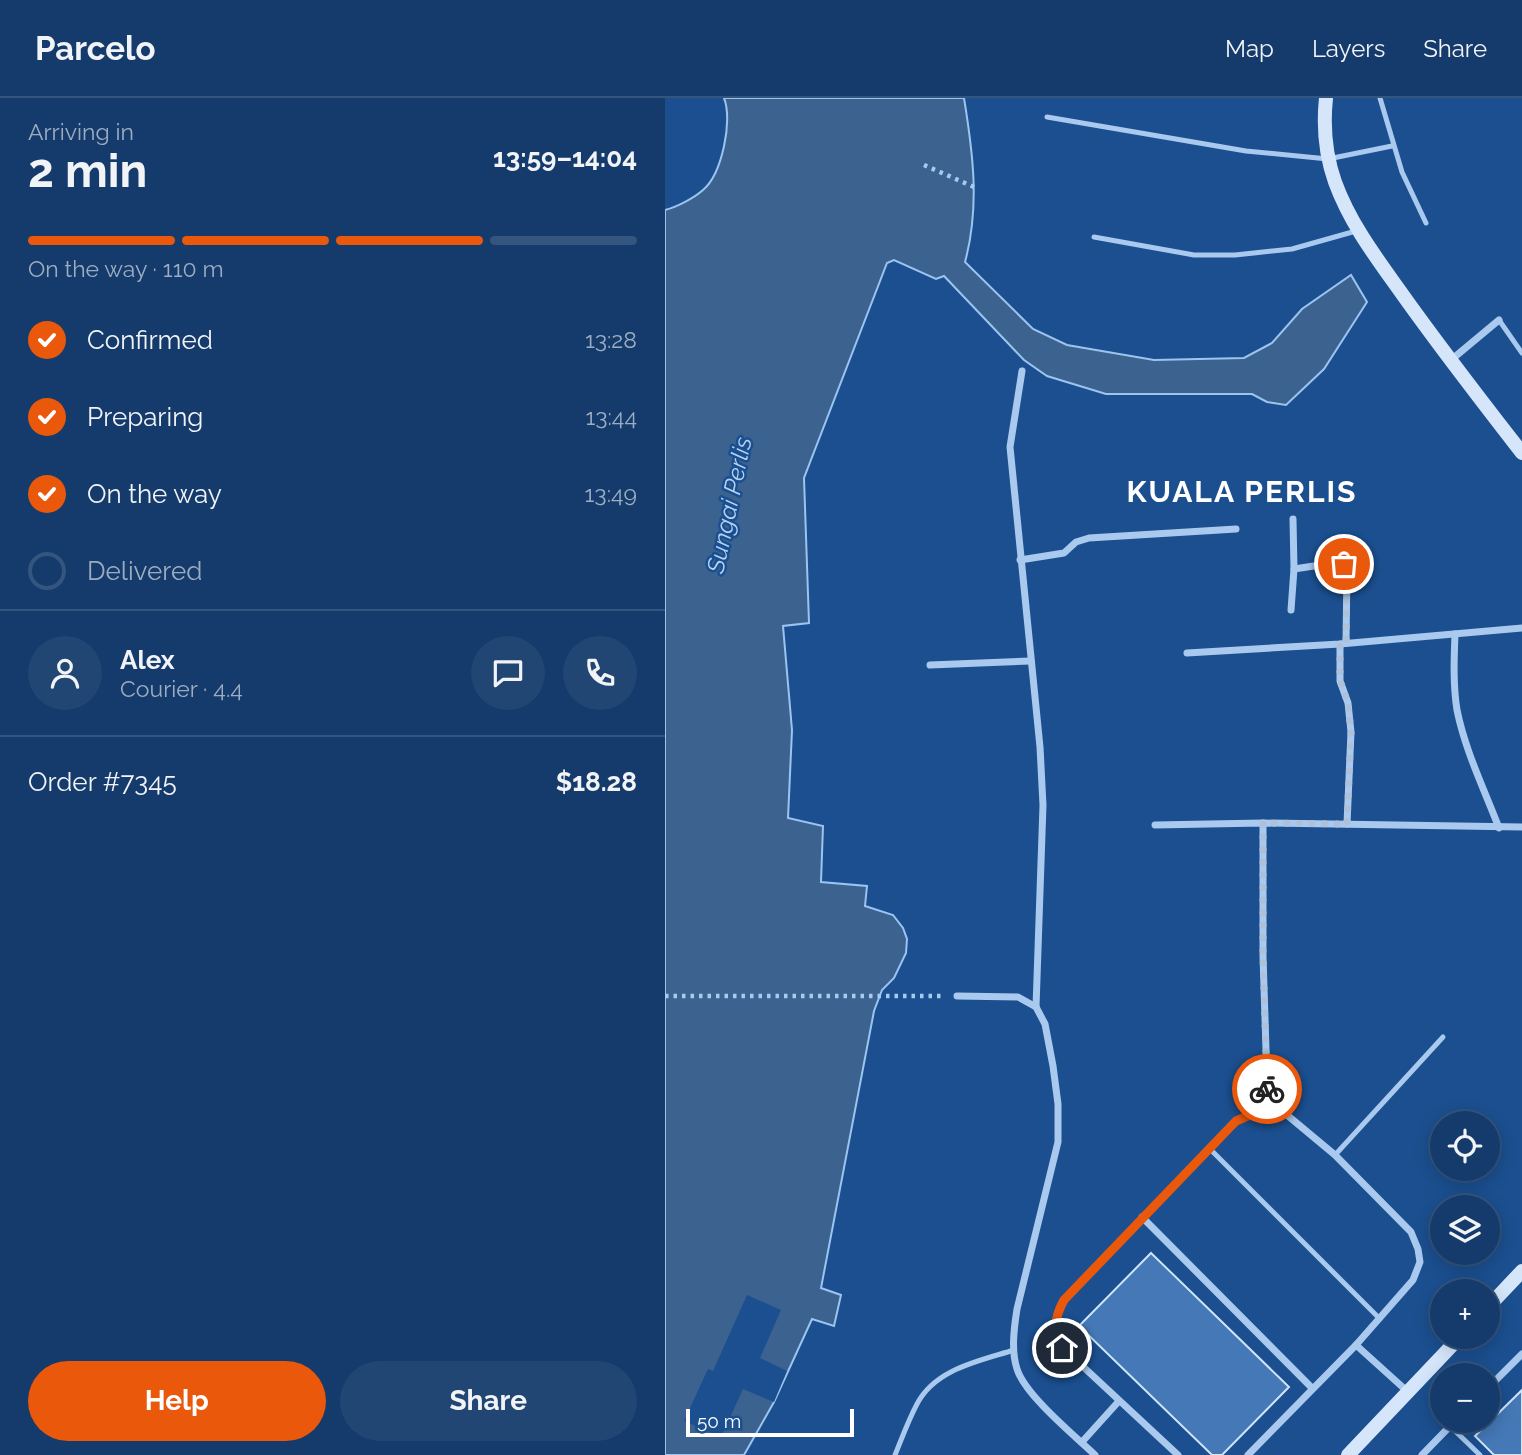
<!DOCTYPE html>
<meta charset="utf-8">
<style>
:root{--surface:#143b6b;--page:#214673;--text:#f1f3f6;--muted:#9dadc1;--line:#33557e;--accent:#ea580c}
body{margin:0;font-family:Raleway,sans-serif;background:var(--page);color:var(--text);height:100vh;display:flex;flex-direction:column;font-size:26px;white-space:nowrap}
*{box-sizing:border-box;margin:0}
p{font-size:23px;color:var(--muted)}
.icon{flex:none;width:38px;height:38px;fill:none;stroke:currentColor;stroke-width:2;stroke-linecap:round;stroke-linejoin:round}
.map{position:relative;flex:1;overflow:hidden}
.panel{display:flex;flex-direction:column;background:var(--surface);width:665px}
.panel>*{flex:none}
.buttons{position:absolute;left:765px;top:1013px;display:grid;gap:14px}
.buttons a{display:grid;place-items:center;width:70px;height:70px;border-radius:50%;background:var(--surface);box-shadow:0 4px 18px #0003,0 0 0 2px var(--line);font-size:35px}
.scale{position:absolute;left:21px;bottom:18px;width:168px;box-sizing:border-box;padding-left:7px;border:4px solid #fff;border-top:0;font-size:19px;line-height:24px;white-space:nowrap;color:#fff;-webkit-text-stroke:5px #1b4f8f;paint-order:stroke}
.pin{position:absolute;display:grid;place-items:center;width:60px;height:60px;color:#fff;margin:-30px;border:4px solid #fff;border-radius:50%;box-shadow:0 2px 7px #0007}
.courier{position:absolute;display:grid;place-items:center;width:70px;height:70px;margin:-35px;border:5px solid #ea580c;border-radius:50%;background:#fff;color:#222;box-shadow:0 2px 9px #0007}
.headline em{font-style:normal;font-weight:700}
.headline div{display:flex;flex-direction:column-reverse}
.headline{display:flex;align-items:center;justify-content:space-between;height:119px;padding:0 28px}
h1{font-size:46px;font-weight:700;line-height:52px}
.bar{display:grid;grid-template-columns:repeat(4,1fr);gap:10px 7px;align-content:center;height:84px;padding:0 28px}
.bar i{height:9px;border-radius:5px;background:var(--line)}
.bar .current{background:var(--accent)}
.bar p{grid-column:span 4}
.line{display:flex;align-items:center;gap:18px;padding:0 28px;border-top:2px solid var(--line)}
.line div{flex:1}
.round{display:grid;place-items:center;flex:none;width:74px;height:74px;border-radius:37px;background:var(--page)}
ol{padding:0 28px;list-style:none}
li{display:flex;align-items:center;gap:21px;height:77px}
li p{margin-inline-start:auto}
li .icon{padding:7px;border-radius:50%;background:var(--accent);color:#fff;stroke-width:4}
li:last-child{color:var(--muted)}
li i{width:38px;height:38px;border:4px solid var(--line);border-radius:50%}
.primary-button{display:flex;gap:14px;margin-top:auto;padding:14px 28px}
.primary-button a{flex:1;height:80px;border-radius:42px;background:var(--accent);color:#fff;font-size:28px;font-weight:700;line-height:80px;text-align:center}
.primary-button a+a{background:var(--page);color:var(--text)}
header{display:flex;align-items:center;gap:42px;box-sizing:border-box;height:98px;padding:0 35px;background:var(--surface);border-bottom:2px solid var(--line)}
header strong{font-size:33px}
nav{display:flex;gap:38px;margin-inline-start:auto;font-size:24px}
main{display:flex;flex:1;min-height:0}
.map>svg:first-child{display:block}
.water{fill:#3c6290;stroke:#9cc4f0;stroke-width:2}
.pier{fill:#1b4f8f}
.building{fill:#4478b7;stroke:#cfe3fa;stroke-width:2}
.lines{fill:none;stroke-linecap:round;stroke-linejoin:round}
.path{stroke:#a9c9ee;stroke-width:4.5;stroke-dasharray:3.5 5;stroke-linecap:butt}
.service{stroke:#a9c9ee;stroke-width:5}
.minor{stroke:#a9c9ee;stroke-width:7}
.secondary{stroke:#d6e6fa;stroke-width:14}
.done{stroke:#afc1d8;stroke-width:7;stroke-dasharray:0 12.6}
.route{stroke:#ea580c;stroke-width:9}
.labels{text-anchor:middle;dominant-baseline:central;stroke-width:5;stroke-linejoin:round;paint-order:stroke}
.water-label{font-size:24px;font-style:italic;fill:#b5d3f5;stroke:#1b4f8f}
.district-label{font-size:30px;font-weight:bold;letter-spacing:2px;fill:#fff;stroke:#1b4f8f}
</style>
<header>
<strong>Parcelo</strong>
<nav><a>Map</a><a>Layers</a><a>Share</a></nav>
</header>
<main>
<section class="panel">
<div class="headline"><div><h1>2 min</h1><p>Arriving in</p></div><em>13:59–14:04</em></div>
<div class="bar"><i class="current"></i><i class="current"></i><i class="current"></i><i></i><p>On the way · 110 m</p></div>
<ol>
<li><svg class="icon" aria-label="check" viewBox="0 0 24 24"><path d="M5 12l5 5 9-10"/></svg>Confirmed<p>13:28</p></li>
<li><svg class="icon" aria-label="check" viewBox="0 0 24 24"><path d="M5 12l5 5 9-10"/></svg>Preparing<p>13:44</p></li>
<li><svg class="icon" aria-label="check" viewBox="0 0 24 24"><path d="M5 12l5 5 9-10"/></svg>On the way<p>13:49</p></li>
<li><i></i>Delivered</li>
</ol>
<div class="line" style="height:126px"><a class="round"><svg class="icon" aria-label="person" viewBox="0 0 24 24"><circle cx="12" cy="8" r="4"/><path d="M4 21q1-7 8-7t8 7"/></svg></a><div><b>Alex</b><p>Courier · 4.4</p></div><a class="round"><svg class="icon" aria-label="chat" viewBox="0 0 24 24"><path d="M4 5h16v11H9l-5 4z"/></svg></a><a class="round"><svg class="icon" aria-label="phone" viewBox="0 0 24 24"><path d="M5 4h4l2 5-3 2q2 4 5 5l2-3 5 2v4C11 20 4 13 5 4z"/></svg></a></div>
<div class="line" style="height:91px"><div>Order #7345</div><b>$18.28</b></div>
<div class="primary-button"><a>Help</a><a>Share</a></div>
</section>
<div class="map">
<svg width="857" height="1357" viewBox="0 0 857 1357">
<rect width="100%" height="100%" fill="#1b4f8f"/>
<path class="water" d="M59,0H299C308,55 315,109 300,164L368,231L402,247L489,262L579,260L607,245L637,211L686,177L702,204L659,271L621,307L602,304L587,296H441L382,278L359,262L279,178L271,181L229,162L222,165L139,380L144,525L118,528L127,632L123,720L158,728L156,784L202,788L200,808L228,817L238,830L242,841L241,855L229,880L217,892L209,913L156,1190L176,1197L169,1228L147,1221L109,1304L79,1357H0V112C12,109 29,100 38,92C57,76 68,22 59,0Z"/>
<path class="pier" d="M82,1197L116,1212L95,1260L122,1273L109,1304L78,1291L56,1339L19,1323L43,1271L48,1273Z"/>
<g class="building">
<path d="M486,1155L624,1289L557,1357H547L414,1228Z"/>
<path d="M857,1292V1357H829L810,1338Z"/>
</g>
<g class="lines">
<g class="path">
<path d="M259,67L309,89"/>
<path d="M0,898H279"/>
</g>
<g class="service">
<path d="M715,0L737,74L761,125"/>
<path d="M382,19L581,53L663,61L727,48"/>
<path d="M429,139L529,157H570L627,151L691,133"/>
<path d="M834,222L857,255"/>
<path d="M544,1050L715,1221"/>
<path d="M670,1057L778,939"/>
<path d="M785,1328L815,1357"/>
<path d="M230,1357C237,1340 243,1323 252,1306C270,1271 314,1263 349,1252"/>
</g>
<g class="minor">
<path d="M786,262L834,222"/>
<path d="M357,273L345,349L375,649L378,707L371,909"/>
<path d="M628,421L629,471L675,464L682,471L681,545"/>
<path d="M355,462L399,455L411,444L424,440L571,431"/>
<path d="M626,512L629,471"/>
<path d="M790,536C789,561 788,587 792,612C800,652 819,691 834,730"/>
<path d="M675,546V583L683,605L686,634L682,726"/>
<path d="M522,555L675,546L857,530"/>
<path d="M265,567L366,563"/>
<path d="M598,725V858L603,1014"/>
<path d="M490,727L598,725L857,729"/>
<path d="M292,898L353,899L371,909L380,926L388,968L393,1006V1044L352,1211C349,1230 346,1253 352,1271C360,1297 410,1338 430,1357"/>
<path d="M477,1119L647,1290"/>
<path d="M691,1247L743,1294"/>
<path d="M822,1291L857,1256"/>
<path d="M417,1344L454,1303"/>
<path d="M513,1357L398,1250C388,1231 388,1220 399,1202L571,1023L592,1014L622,1017L670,1057L746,1134L753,1151L755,1164L748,1182L691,1247L583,1357"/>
<path d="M757,1357L790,1323"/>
</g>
<g class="secondary">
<path d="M661,0C658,29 660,56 670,84C685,125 710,158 735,193C774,248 815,301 857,355"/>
<path d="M822,1210L857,1173"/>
<path d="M683,1357L795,1239"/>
</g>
</g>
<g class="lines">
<path class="done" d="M602,991L598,858V725L682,726L686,634L683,605L675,583V546L681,545L682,471L679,466"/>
<path class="route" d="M397,1250C389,1231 389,1220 399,1202L571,1023L592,1014H603L602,991"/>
</g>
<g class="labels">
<g class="water-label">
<text transform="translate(64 407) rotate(-78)">Sungai Perlis</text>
</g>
<g class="district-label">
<text x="577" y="393">KUALA PERLIS</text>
</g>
</g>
</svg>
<div class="buttons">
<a><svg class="icon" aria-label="locate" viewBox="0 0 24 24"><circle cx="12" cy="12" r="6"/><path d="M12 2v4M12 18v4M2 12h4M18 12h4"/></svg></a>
<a><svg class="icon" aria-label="layers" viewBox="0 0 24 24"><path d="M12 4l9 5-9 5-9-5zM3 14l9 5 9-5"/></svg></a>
<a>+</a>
<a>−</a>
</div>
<div class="scale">50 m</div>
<div class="pin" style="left:679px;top:466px;background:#ea580c"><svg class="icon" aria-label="bag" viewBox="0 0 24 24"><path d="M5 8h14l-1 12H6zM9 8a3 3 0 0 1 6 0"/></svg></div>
<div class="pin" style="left:397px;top:1250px;background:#1f2937"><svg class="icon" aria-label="home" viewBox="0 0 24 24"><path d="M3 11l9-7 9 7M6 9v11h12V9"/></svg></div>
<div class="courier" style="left:602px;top:991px"><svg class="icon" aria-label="bike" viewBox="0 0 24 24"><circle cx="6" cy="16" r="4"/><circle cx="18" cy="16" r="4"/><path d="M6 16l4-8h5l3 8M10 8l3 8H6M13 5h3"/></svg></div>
</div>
</main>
